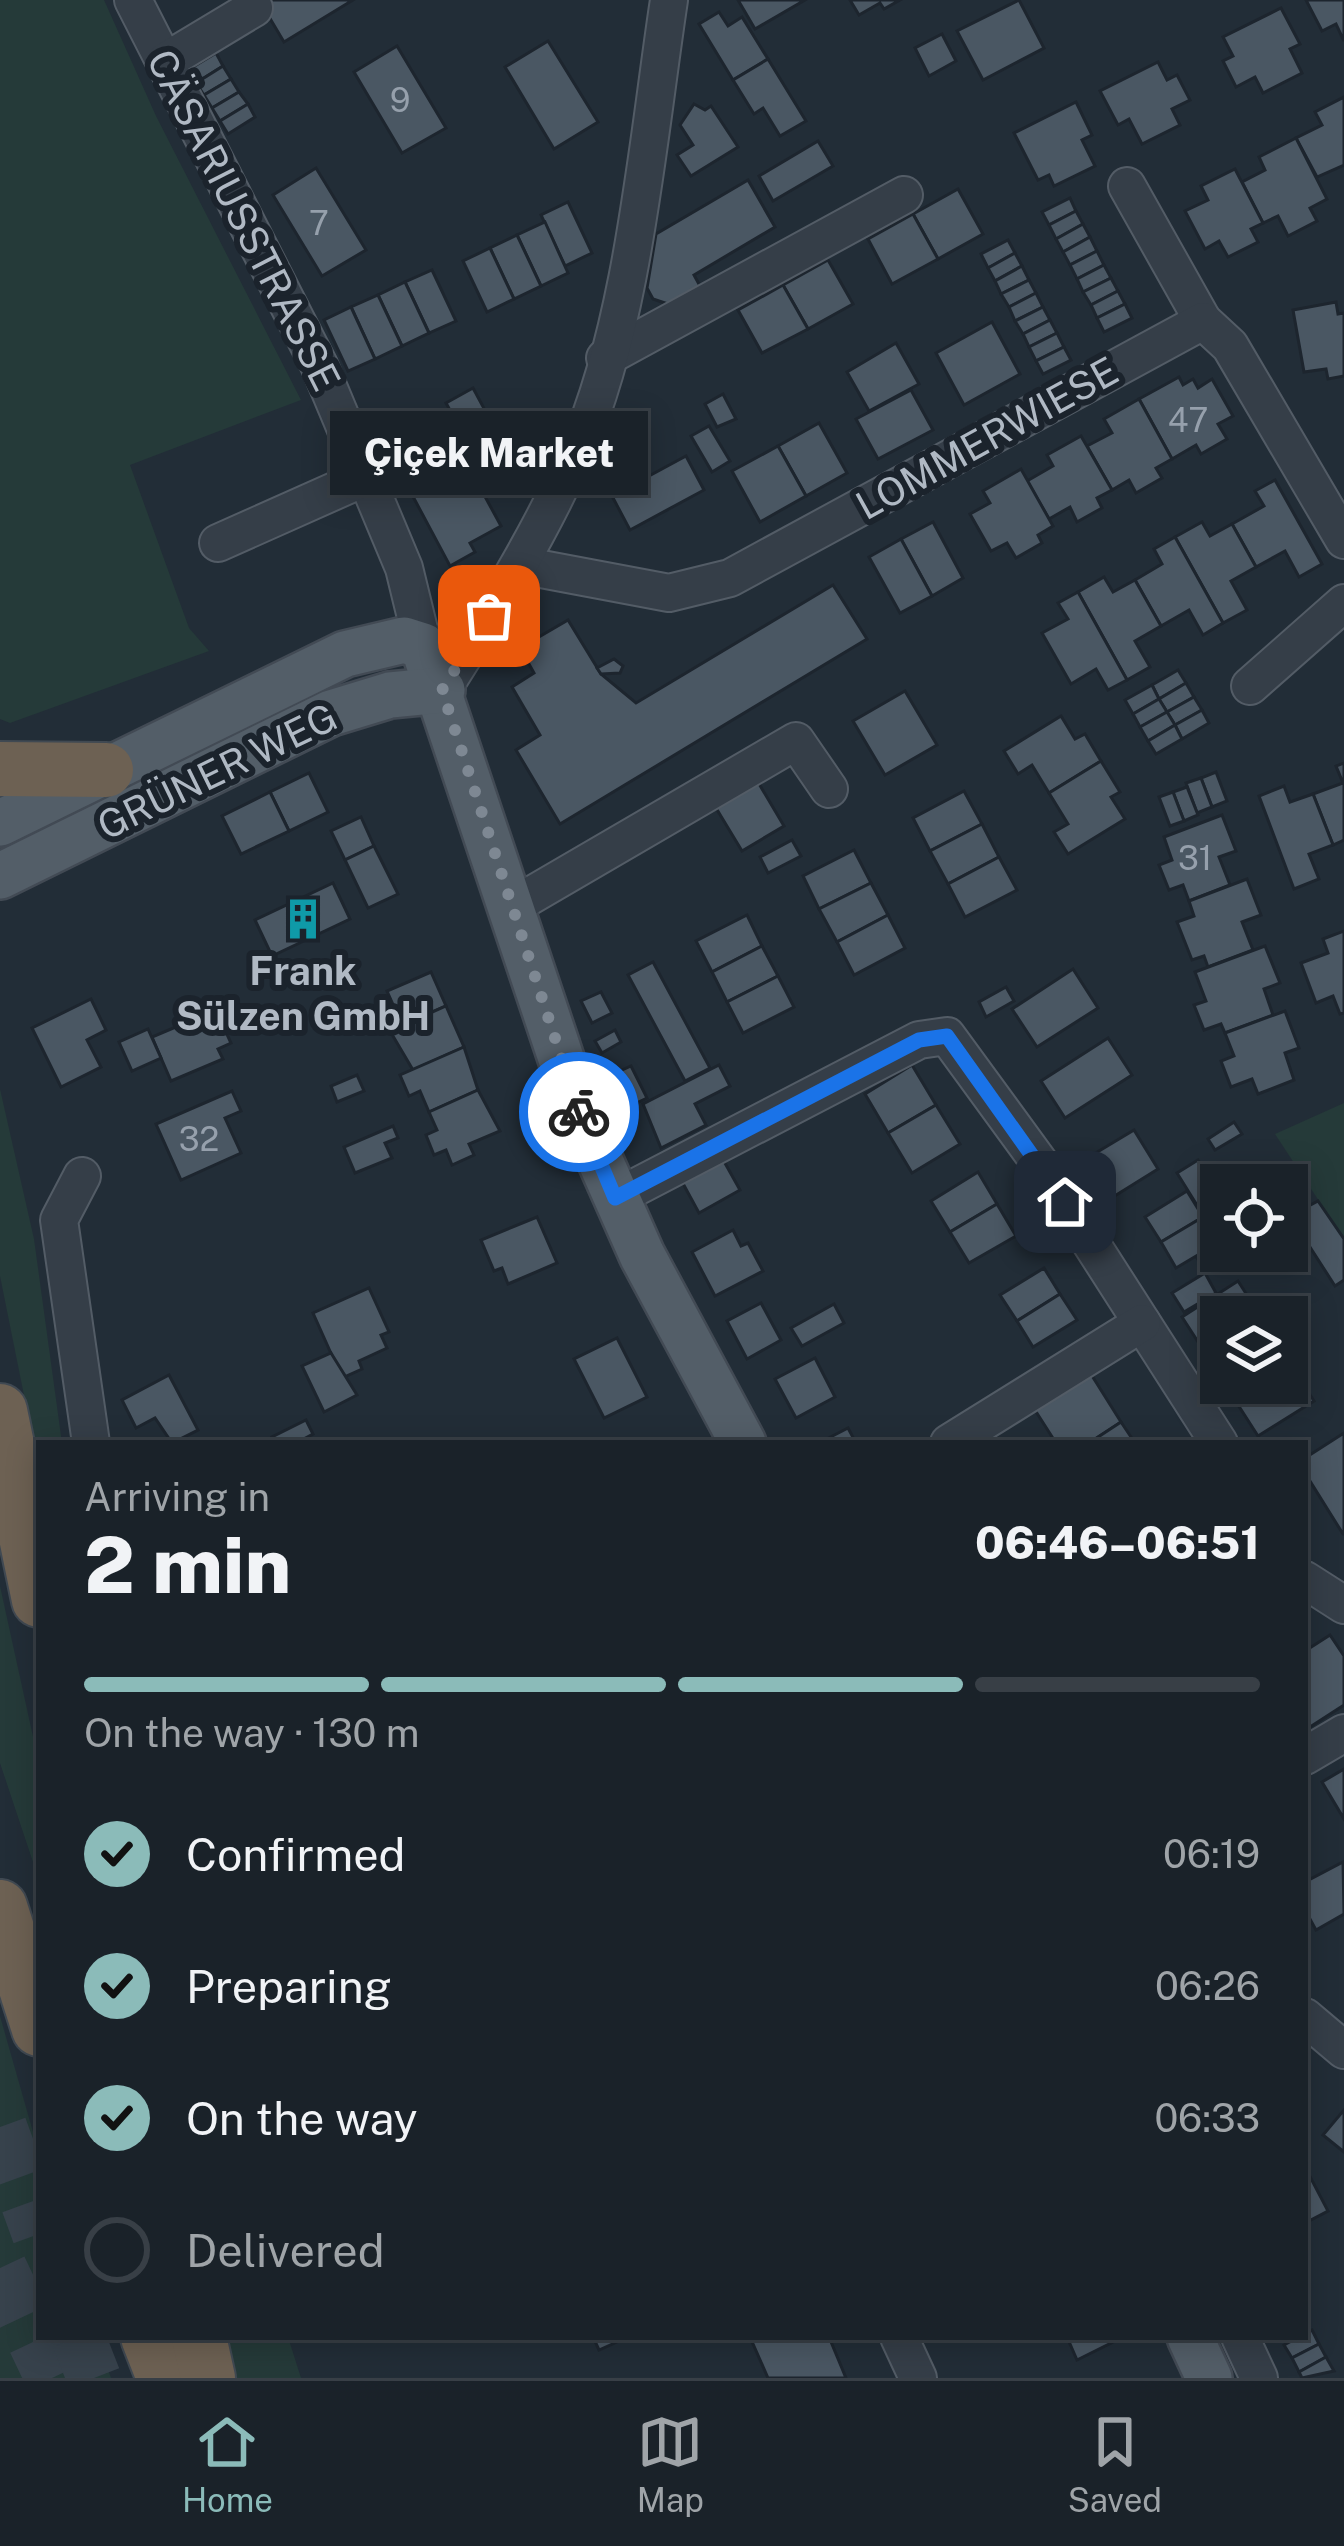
<!DOCTYPE html>
<meta charset="utf-8">
<style>
:root{--surface:#1a2229;--page:#272f35;--text:#f1f3f6;--muted:#9fa4a8;--line:#383f46;--accent:#8bbbb9}
body{margin:0;font-family:"Public Sans",sans-serif;background:var(--page);color:var(--text);height:100vh;display:flex;flex-direction:column;font-size:45px;white-space:nowrap}
*{box-sizing:border-box;margin:0}
p{font-size:39px;color:var(--muted)}
.icon{flex:none;width:66px;height:66px;fill:none;stroke:currentColor;stroke-width:2;stroke-linecap:round;stroke-linejoin:round}
.map{position:relative;flex:1;overflow:hidden}
.panel{position:absolute;left:36px;top:1440px;width:1272px;height:900px;display:flex;flex-direction:column;background:var(--surface);border-radius:0px;box-shadow:0 6px 30px #0003,0 0 0 3px var(--line)}
.panel>*{flex:none}
.controls{position:absolute;left:1200px;top:1164px;display:grid;gap:24px}
.controls a{display:grid;place-items:center;width:108px;height:108px;border-radius:0px;background:var(--surface);box-shadow:0 6px 30px #0003,0 0 0 3px var(--line);font-size:60px}
.pin{position:absolute;display:grid;place-items:center;width:102px;height:102px;color:#fff;margin:-51px;border-radius:24px;box-shadow:0 6px 18px #0006}
.courier{position:absolute;display:grid;place-items:center;width:120px;height:120px;margin:-60px;border:9px solid #1a73e8;border-radius:50%;background:#fff;color:#222;box-shadow:0 3px 15px #0007}
.bubble{position:absolute;height:84px;border-radius:0px;background:var(--surface);box-shadow:0 6px 30px #0003,0 0 0 3px var(--line);font-size:39px;font-weight:800;line-height:84px;text-align:center}
.overview em{font-style:normal;font-weight:800}
.overview div{display:flex;flex-direction:column-reverse}
.overview{display:flex;align-items:center;justify-content:space-between;height:204px;padding:0 48px}
h1{font-size:78px;font-weight:800;line-height:90px}
.bar{display:grid;grid-template-columns:repeat(4,1fr);gap:18px 12px;align-content:center;height:144px;padding:0 48px}
.bar i{height:15px;border-radius:9px;background:var(--line)}
.bar .current{background:var(--accent)}
.bar p{grid-column:span 4}
ol{padding:0 48px;list-style:none}
li{display:flex;align-items:center;gap:36px;height:132px}
li p{margin-inline-start:auto}
li .icon{padding:12px;border-radius:50%;background:var(--accent);color:#111;stroke-width:4}
li:last-child{color:var(--muted)}
li i{width:66px;height:66px;border:6px solid var(--line);border-radius:50%}
.tab-bar{display:flex;justify-content:space-around;align-items:center;height:168px;border-top:3px solid var(--line);background:var(--surface);font-size:33px;color:var(--muted)}
.tab-bar a{display:grid;justify-items:center;gap:6px}
.tab-bar .current{color:var(--accent)}
.map>svg:first-child{display:block}
.green{fill:#253a39}
.building{fill:#4a5763;stroke:#1d252e;stroke-width:3}
.lines{fill:none;stroke-linecap:round;stroke-linejoin:round}
.highway-tunnel{stroke:#37424c;stroke-width:54;stroke-dasharray:54 27;stroke-linecap:butt}
.minor-casing{stroke:#535c66;stroke-width:40}
.major-casing{stroke:#424a54;stroke-width:50}
.highway-casing{stroke:#404952;stroke-width:58}
.minor{stroke:#353e48;stroke-width:36}
.major{stroke:#535e68;stroke-width:45}
.highway{stroke:#6d6153;stroke-width:54}
.done{stroke:#7e8893;stroke-width:12;stroke-dasharray:0 21.6}
.route{stroke:#1a73e8;stroke-width:15}
.labels{text-anchor:middle;dominant-baseline:central;stroke-width:12;stroke-linejoin:round;paint-order:stroke}
.number-label{font-size:33px;fill:#96a0ac}
.street-label{font-size:39px;fill:#b0b9c4;stroke:#1b232c}
.poi-label{font-size:39px;font-weight:bold;fill:#b0b9c4;stroke:#1b232c}
</style>
<div class="map">
<svg width="1344" height="2378" viewBox="0 0 1344 2378">
<rect width="100%" height="100%" fill="#222d37"/>
<g class="green">
<path d="M0,0H104L156,116L301,400L130,465L189,628L209,651L10,723L0,719Z"/>
<path d="M0,1089L34,1239L62,1443H39V1470L0,1276Z"/>
<path d="M1344,1103V1239L1275,1134Z"/>
<path d="M0,1586L39,1764V1880L0,1763Z"/>
<path d="M0,2016L39,2153V2337H97L111,2378H0Z"/>
<path d="M226,2337H288L301,2378H236Z"/>
</g>
<g class="building">
<path d="M259,0H353L284,42Z"/>
<path d="M738,0H805L755,29Z"/>
<path d="M850,0H900L884,9L880,3L859,15Z"/>
<path d="M1019,0L1044,48L983,80L957,31Z"/>
<path d="M1306,0H1344V41L1336,24L1322,31Z"/>
<path d="M1281,8L1300,44L1290,49L1302,73L1263,93L1255,77L1236,87L1223,61L1233,56L1223,37Z"/>
<path d="M719,12L728,26L742,17L768,59L733,80L699,24Z"/>
<path d="M942,34L956,61L929,76L915,48Z"/>
<path d="M548,41L598,122L554,149L505,67Z"/>
<path d="M397,46L446,128L402,153L354,72Z"/>
<path d="M216,53L223,66L196,83L188,70Z"/>
<path d="M768,59L806,121L780,136L763,108L754,114L733,80Z"/>
<path d="M1158,62L1167,80L1177,75L1190,100L1172,109L1180,125L1142,144L1129,119L1118,125L1100,91Z"/>
<path d="M223,66L231,79L204,95L196,83Z"/>
<path d="M231,79L239,92L212,108L204,95Z"/>
<path d="M239,92L248,104L220,121L212,108Z"/>
<path d="M1344,97V165L1317,177L1296,138L1322,125L1315,112Z"/>
<path d="M1076,102L1092,135L1082,140L1095,166L1054,186L1049,175L1038,180L1014,133Z"/>
<path d="M248,104L255,117L228,134L220,121Z"/>
<path d="M694,104L705,110L711,106L738,147L691,176L677,155L693,145L680,125Z"/>
<path d="M1296,138L1327,199L1310,208L1317,221L1288,236L1278,216L1263,223L1242,182L1265,170L1259,157Z"/>
<path d="M818,141L833,166L773,201L759,176Z"/>
<path d="M316,168L366,250L322,276L273,195Z"/>
<path d="M1235,169L1263,223L1251,229L1258,242L1228,257L1219,241L1205,249L1185,211L1208,200L1201,186Z"/>
<path d="M748,180L775,227L694,275L700,286L668,304L653,299L647,288L656,234Z"/>
<path d="M958,189L983,234L938,259L913,214Z"/>
<path d="M1070,198L1076,211L1049,225L1042,212Z"/>
<path d="M568,202L592,253L565,266L541,215Z"/>
<path d="M1076,211L1083,224L1056,239L1049,225Z"/>
<path d="M913,214L938,259L892,284L868,239Z"/>
<path d="M545,222L568,273L541,286L517,235Z"/>
<path d="M1083,224L1090,237L1063,252L1056,239Z"/>
<path d="M517,235L541,286L514,299L490,248Z"/>
<path d="M1090,237L1097,251L1070,265L1063,252Z"/>
<path d="M1008,240L1015,253L988,268L981,254Z"/>
<path d="M490,248L514,299L487,312L463,261Z"/>
<path d="M1097,251L1104,265L1077,279L1070,265Z"/>
<path d="M1015,253L1022,266L995,281L988,268Z"/>
<path d="M828,260L853,304L808,329L783,285Z"/>
<path d="M1104,265L1111,278L1083,292L1077,279Z"/>
<path d="M1022,266L1029,280L1001,294L995,281Z"/>
<path d="M432,270L456,321L429,333L405,282Z"/>
<path d="M1111,278L1118,291L1091,305L1083,292Z"/>
<path d="M1029,280L1036,293L1009,307L1001,294Z"/>
<path d="M405,282L429,333L402,346L378,295Z"/>
<path d="M783,285L808,329L762,353L738,310Z"/>
<path d="M1118,291L1125,304L1097,318L1091,305Z"/>
<path d="M1036,293L1043,307L1015,321L1009,307Z"/>
<path d="M378,295L402,346L375,359L351,307Z"/>
<path d="M1336,302L1338,314L1344,313V376L1328,379L1326,369L1304,372L1293,310Z"/>
<path d="M1125,304L1132,318L1104,332L1097,318Z"/>
<path d="M351,307L375,359L348,371L324,320Z"/>
<path d="M1043,307L1050,320L1023,334L1015,321Z"/>
<path d="M1050,320L1057,333L1029,347L1023,334Z"/>
<path d="M992,322L1020,374L964,405L936,353Z"/>
<path d="M1057,333L1064,347L1036,361L1029,347Z"/>
<path d="M896,343L919,384L869,411L847,372Z"/>
<path d="M1064,347L1071,360L1043,374L1036,361Z"/>
<path d="M1179,377L1183,385L1193,379L1198,388L1212,379L1233,416L1218,424L1227,439L1201,454L1196,445L1172,459L1139,399Z"/>
<path d="M473,388L487,414L460,428L446,403Z"/>
<path d="M911,390L933,430L878,459L856,419Z"/>
<path d="M723,394L736,419L717,427L705,404Z"/>
<path d="M1139,399L1172,459L1156,468L1162,478L1136,493L1129,480L1112,490L1087,446L1112,433L1104,419Z"/>
<path d="M819,423L847,473L806,496L778,446Z"/>
<path d="M709,426L730,461L712,472L691,436Z"/>
<path d="M1081,436L1112,490L1097,498L1102,508L1077,522L1070,507L1049,519L1027,481L1053,466L1047,455Z"/>
<path d="M778,446L806,496L760,522L732,471Z"/>
<path d="M686,456L704,490L630,530L612,496Z"/>
<path d="M425,461L440,489L459,479L463,487L476,480L501,526L470,543L475,552L450,566L401,474Z"/>
<path d="M1021,469L1053,526L1038,535L1042,543L1016,558L1007,543L991,551L970,514L990,503L983,491Z"/>
<path d="M1275,480L1322,564L1299,577L1285,551L1256,567L1232,524L1264,506L1255,491Z"/>
<path d="M933,522L963,578L932,596L901,539Z"/>
<path d="M1202,522L1210,536L1232,524L1256,567L1231,581L1247,610L1223,623L1175,537Z"/>
<path d="M1175,537L1223,623L1203,635L1189,610L1161,626L1135,580L1162,564L1154,549Z"/>
<path d="M901,539L932,596L900,613L869,557Z"/>
<path d="M1104,577L1113,592L1135,580L1161,626L1135,641L1150,667L1127,680L1078,592Z"/>
<path d="M833,585L867,639L560,824L516,750L540,735L512,687L534,673L520,648L568,620L601,674L636,703Z"/>
<path d="M1078,592L1127,680L1108,690L1096,669L1071,684L1042,633L1068,619L1058,603Z"/>
<path d="M614,659L623,666L620,673L601,674L597,668Z"/>
<path d="M1178,670L1186,683L1159,699L1152,685Z"/>
<path d="M1186,683L1194,697L1167,712L1159,699Z"/>
<path d="M1152,685L1159,699L1133,714L1125,700Z"/>
<path d="M905,691L937,745L885,775L853,721Z"/>
<path d="M1194,697L1202,710L1175,725L1167,712Z"/>
<path d="M1159,699L1167,712L1140,727L1133,714Z"/>
<path d="M1202,710L1209,723L1182,739L1175,725Z"/>
<path d="M1167,712L1175,725L1148,741L1140,727Z"/>
<path d="M1061,716L1075,739L1085,734L1101,761L1049,793L1032,765L1018,774L1004,751Z"/>
<path d="M1175,725L1182,739L1156,754L1148,741Z"/>
<path d="M1101,761L1120,792L1111,797L1125,819L1068,854L1054,832L1068,824L1049,793Z"/>
<path d="M1344,763V840L1333,845L1313,794L1343,783L1336,766Z"/>
<path d="M1216,772L1227,801L1212,807L1201,778Z"/>
<path d="M309,773L328,812L289,831L270,792Z"/>
<path d="M755,777L784,826L742,851L713,803Z"/>
<path d="M1201,778L1212,807L1197,813L1186,783Z"/>
<path d="M1284,786L1290,802L1313,794L1333,845L1309,854L1319,879L1294,889L1259,796Z"/>
<path d="M1187,787L1198,815L1184,821L1173,792Z"/>
<path d="M964,791L982,824L930,851L913,818Z"/>
<path d="M270,792L289,831L241,854L222,816Z"/>
<path d="M1173,792L1184,821L1170,826L1159,797Z"/>
<path d="M1222,815L1236,851L1219,857L1230,885L1189,901L1183,885L1169,890L1159,865L1172,860L1164,837Z"/>
<path d="M361,817L374,846L345,860L331,831Z"/>
<path d="M982,824L999,857L948,884L930,851Z"/>
<path d="M792,840L801,856L768,873L760,857Z"/>
<path d="M374,846L398,894L368,908L345,860Z"/>
<path d="M854,850L871,883L819,909L803,876Z"/>
<path d="M999,857L1017,890L965,917L948,884Z"/>
<path d="M1247,879L1261,915L1242,922L1253,950L1208,967L1204,956L1192,960L1177,922L1194,916L1189,901Z"/>
<path d="M333,883L350,919L272,956L255,920Z"/>
<path d="M871,883L888,915L837,942L819,909Z"/>
<path d="M747,915L762,946L712,972L696,941Z"/>
<path d="M888,915L905,948L854,975L837,942Z"/>
<path d="M1344,931V1013L1340,1014L1333,996L1316,1003L1301,963L1328,953L1323,939Z"/>
<path d="M762,946L778,976L727,1002L712,972Z"/>
<path d="M1265,946L1280,983L1264,989L1273,1015L1225,1033L1221,1024L1204,1030L1194,1005L1206,1001L1195,972Z"/>
<path d="M653,962L710,1068L685,1081L628,975Z"/>
<path d="M1073,969L1098,1008L1037,1047L1012,1009Z"/>
<path d="M431,972L446,1006L402,1025L387,991Z"/>
<path d="M778,976L794,1007L743,1033L727,1002Z"/>
<path d="M1006,987L1014,1001L986,1017L979,1002Z"/>
<path d="M601,992L612,1013L592,1023L581,1001Z"/>
<path d="M91,999L106,1030L87,1040L101,1067L61,1087L32,1028Z"/>
<path d="M446,1006L464,1047L413,1070L390,1031Z"/>
<path d="M1285,1011L1299,1048L1285,1053L1294,1080L1258,1094L1252,1079L1231,1087L1221,1061L1234,1056L1225,1033Z"/>
<path d="M204,1015L208,1024L220,1019L231,1043L218,1049L223,1059L171,1081L152,1037Z"/>
<path d="M148,1029L161,1058L132,1071L119,1042Z"/>
<path d="M615,1030L621,1042L602,1053L595,1041Z"/>
<path d="M1108,1038L1132,1075L1065,1118L1041,1081Z"/>
<path d="M464,1047L478,1090L429,1112L420,1091L409,1096L400,1075Z"/>
<path d="M719,1065L730,1086L695,1104L706,1125L661,1148L643,1104Z"/>
<path d="M912,1065L936,1105L888,1133L865,1094Z"/>
<path d="M631,1066L647,1098L626,1108L609,1076Z"/>
<path d="M357,1075L364,1091L337,1102L331,1086Z"/>
<path d="M478,1090L500,1131L469,1144L474,1155L452,1165L446,1150L434,1155L426,1135L437,1130L429,1112Z"/>
<path d="M232,1091L241,1111L225,1118L241,1153L181,1180L156,1124Z"/>
<path d="M936,1105L960,1144L912,1173L888,1133Z"/>
<path d="M1234,1122L1242,1134L1215,1150L1208,1139Z"/>
<path d="M393,1126L398,1138L385,1143L392,1158L355,1173L344,1147Z"/>
<path d="M1134,1130L1158,1169L1113,1197L1089,1157Z"/>
<path d="M721,1156L740,1190L699,1213L680,1178Z"/>
<path d="M1198,1160L1221,1196L1200,1210L1177,1173Z"/>
<path d="M978,1172L997,1204L950,1232L931,1201Z"/>
<path d="M1187,1191L1203,1217L1161,1242L1145,1217Z"/>
<path d="M1318,1201L1344,1239V1280L1335,1286L1290,1216Z"/>
<path d="M997,1204L1016,1236L969,1263L950,1232Z"/>
<path d="M537,1217L557,1263L508,1284L502,1268L494,1271L481,1240Z"/>
<path d="M1203,1217L1218,1243L1176,1268L1161,1242Z"/>
<path d="M733,1230L741,1246L748,1243L763,1271L715,1296L692,1252Z"/>
<path d="M1221,1243V1251H1242L1206,1272L1197,1258Z"/>
<path d="M1044,1268L1060,1294L1017,1321L1000,1295Z"/>
<path d="M1205,1273L1216,1293L1184,1312L1172,1293Z"/>
<path d="M1238,1281L1261,1317H1221V1359L1213,1365L1182,1317Z"/>
<path d="M369,1288L389,1332L381,1335L387,1348L359,1361L362,1369L342,1378L313,1313Z"/>
<path d="M1060,1294L1077,1320L1033,1347L1017,1321Z"/>
<path d="M761,1303L781,1340L747,1359L727,1321Z"/>
<path d="M834,1304L844,1323L802,1346L791,1328Z"/>
<path d="M617,1338L647,1397L604,1418L574,1359Z"/>
<path d="M331,1353L357,1395L324,1412L302,1366Z"/>
<path d="M815,1358L835,1397L796,1418L775,1379Z"/>
<path d="M1287,1359L1314,1401L1258,1436L1224,1383H1287Z"/>
<path d="M1089,1371L1121,1422L1089,1443H1056L1033,1407Z"/>
<path d="M169,1375L198,1430L172,1443L155,1418L136,1428L122,1400Z"/>
<path d="M306,1420L313,1434L296,1443H275L272,1437Z"/>
<path d="M1121,1422L1135,1443H1089Z"/>
<path d="M848,1428L856,1443H819Z"/>
<path d="M1344,1433V1534H1343L1305,1473V1458Z"/>
<path d="M1330,1635L1344,1656V1705L1310,1727L1305,1719V1651Z"/>
<path d="M1344,1769V1819L1322,1782Z"/>
<path d="M1343,1862L1344,1914L1316,1930L1305,1910V1882Z"/>
<path d="M1344,2110V2152L1323,2135Z"/>
<path d="M1305,2167L1328,2211L1305,2223Z"/>
<path d="M1312,2330L1319,2344L1292,2358L1284,2345Z"/>
<path d="M593,2337H628L599,2350Z"/>
<path d="M750,2337H829L846,2378H768Z"/>
<path d="M1067,2337H1118L1119,2339L1077,2360Z"/>
<path d="M1319,2344L1326,2357L1299,2372L1292,2358Z"/>
<path d="M1326,2357L1334,2371L1302,2378L1299,2372Z"/>
</g>
<g class="lines">
<g class="highway-tunnel">
<path d="M0,2127L39,2234"/>
<path d="M0,2268L52,2378"/>
<path d="M78,2337L94,2378"/>
</g>
<g class="minor-casing">
<g id="minor">
<path d="M133,0L319,365L404,568L423,646"/>
<path d="M166,61L254,8"/>
<path d="M1127,186L1203,321"/>
<path d="M605,358L904,195"/>
<path d="M218,543L366,477"/>
<path d="M520,565L669,593L730,578L1203,321L1230,346L1344,540"/>
<path d="M1250,686L1344,603"/>
<path d="M442,690C491,613 540,535 577,450C633,324 648,138 669,0"/>
<path d="M513,906L796,741L829,789"/>
<path d="M82,1176L59,1220L91,1443"/>
<path d="M615,1198L919,1040L947,1036L1039,1162L1219,1443"/>
<path d="M949,1443L1142,1323"/>
<path d="M1305,1580L1344,1605"/>
<path d="M1305,1756L1344,1733"/>
<path d="M1305,2017L1344,2050"/>
<path d="M899,2337L918,2378"/>
<path d="M1240,2337L1259,2378"/>
</g>
</g>
<g class="major-casing">
<g id="major">
<path d="M0,823L345,654L404,640L423,646L580,1115L642,1255L743,1443"/>
<path d="M0,876L331,713L390,695L442,690"/>
<path d="M1190,2337L1209,2378"/>
</g>
</g>
<g class="highway-casing">
<g id="highway">
<path d="M0,769L106,770"/>
<path d="M0,1411L39,1600"/>
<path d="M0,1907L39,2029"/>
<path d="M148,2337L164,2378"/>
<path d="M199,2337L208,2378"/>
</g>
</g>
<use href="#minor" class="minor"/>
<use href="#major" class="major"/>
<use href="#highway" class="highway"/>
</g>
<g class="lines">
<path class="done" d="M489,616L442,690L579,1112"/>
<path class="route" d="M579,1112L615,1198L919,1040L947,1036L1065,1202"/>
</g>
<defs>
<g id="building-bare" transform="scale(3.24)"><path d="M-4-6H4V6H1V3H-1V6H-4ZM-2.5-4.3h1.7v1.8h-1.7ZM.8-4.3h1.7v1.8H.8ZM-2.5-1h1.7V.8h-1.7ZM.8-1h1.7V.8H.8Z" fill="#0f9aa8" stroke="#1b232c" stroke-width="2.5" paint-order="stroke"/></g>
</defs>
<g fill-rule="evenodd">
<use href="#building-bare" x="303" y="919"/>
</g>
<g class="labels">
<g class="number-label">
<text x="400" y="100">9</text>
<text x="319" y="223">7</text>
<text x="1188" y="420">47</text>
<text x="1195" y="858">31</text>
<text x="199" y="1139">32</text>
</g>
<g class="street-label">
<text transform="translate(244 220) rotate(63)">CÄSARIUSSTRASSE</text>
<text transform="translate(987 438) rotate(-29)">LOMMERWIESE</text>
<text transform="translate(217 771) rotate(-26)">GRÜNER WEG</text>
</g>
<g class="poi-label">
<text x="303" y="971">Frank<tspan x="303" dy="45">Sülzen GmbH</tspan></text>
</g>
</g>
</svg>
<div class="controls">
<a><svg class="icon" aria-label="locate" viewBox="0 0 24 24"><circle cx="12" cy="12" r="6"/><path d="M12 2v4M12 18v4M2 12h4M18 12h4"/></svg></a>
<a><svg class="icon" aria-label="layers" viewBox="0 0 24 24"><path d="M12 4l9 5-9 5-9-5zM3 14l9 5 9-5"/></svg></a>
</div>
<div class="pin" style="left:489px;top:616px;background:#ea580c"><svg class="icon" aria-label="bag" viewBox="0 0 24 24"><path d="M5 8h14l-1 12H6zM9 8a3 3 0 0 1 6 0"/></svg></div>
<div class="pin" style="left:1065px;top:1202px;background:#1f2937"><svg class="icon" aria-label="home" viewBox="0 0 24 24"><path d="M3 11l9-7 9 7M6 9v11h12V9"/></svg></div>
<div class="courier" style="left:579px;top:1112px"><svg class="icon" aria-label="bike" viewBox="0 0 24 24"><circle cx="6" cy="16" r="4"/><circle cx="18" cy="16" r="4"/><path d="M6 16l4-8h5l3 8M10 8l3 8H6M13 5h3"/></svg></div>
<div class="bubble" style="left:330px;top:411px;width:318px">Çiçek Market</div>
<section class="panel">
<div class="overview"><div><h1>2 min</h1><p>Arriving in</p></div><em>06:46–06:51</em></div>
<div class="bar"><i class="current"></i><i class="current"></i><i class="current"></i><i></i><p>On the way · 130 m</p></div>
<ol>
<li><svg class="icon" aria-label="check" viewBox="0 0 24 24"><path d="M5 12l5 5 9-10"/></svg>Confirmed<p>06:19</p></li>
<li><svg class="icon" aria-label="check" viewBox="0 0 24 24"><path d="M5 12l5 5 9-10"/></svg>Preparing<p>06:26</p></li>
<li><svg class="icon" aria-label="check" viewBox="0 0 24 24"><path d="M5 12l5 5 9-10"/></svg>On the way<p>06:33</p></li>
<li><i></i>Delivered</li>
</ol>
</section>
</div>
<nav class="tab-bar">
<a class="current"><svg class="icon" aria-label="home" viewBox="0 0 24 24"><path d="M3 11l9-7 9 7M6 9v11h12V9"/></svg>Home</a>
<a><svg class="icon" aria-label="map" viewBox="0 0 24 24"><path d="M3 6l6-2 6 2 6-2v14l-6 2-6-2-6 2zM9 4v14M15 6v14"/></svg>Map</a>
<a><svg class="icon" aria-label="saved" viewBox="0 0 24 24"><path d="M7 4h10v16l-5-4-5 4z"/></svg>Saved</a>
</nav>
